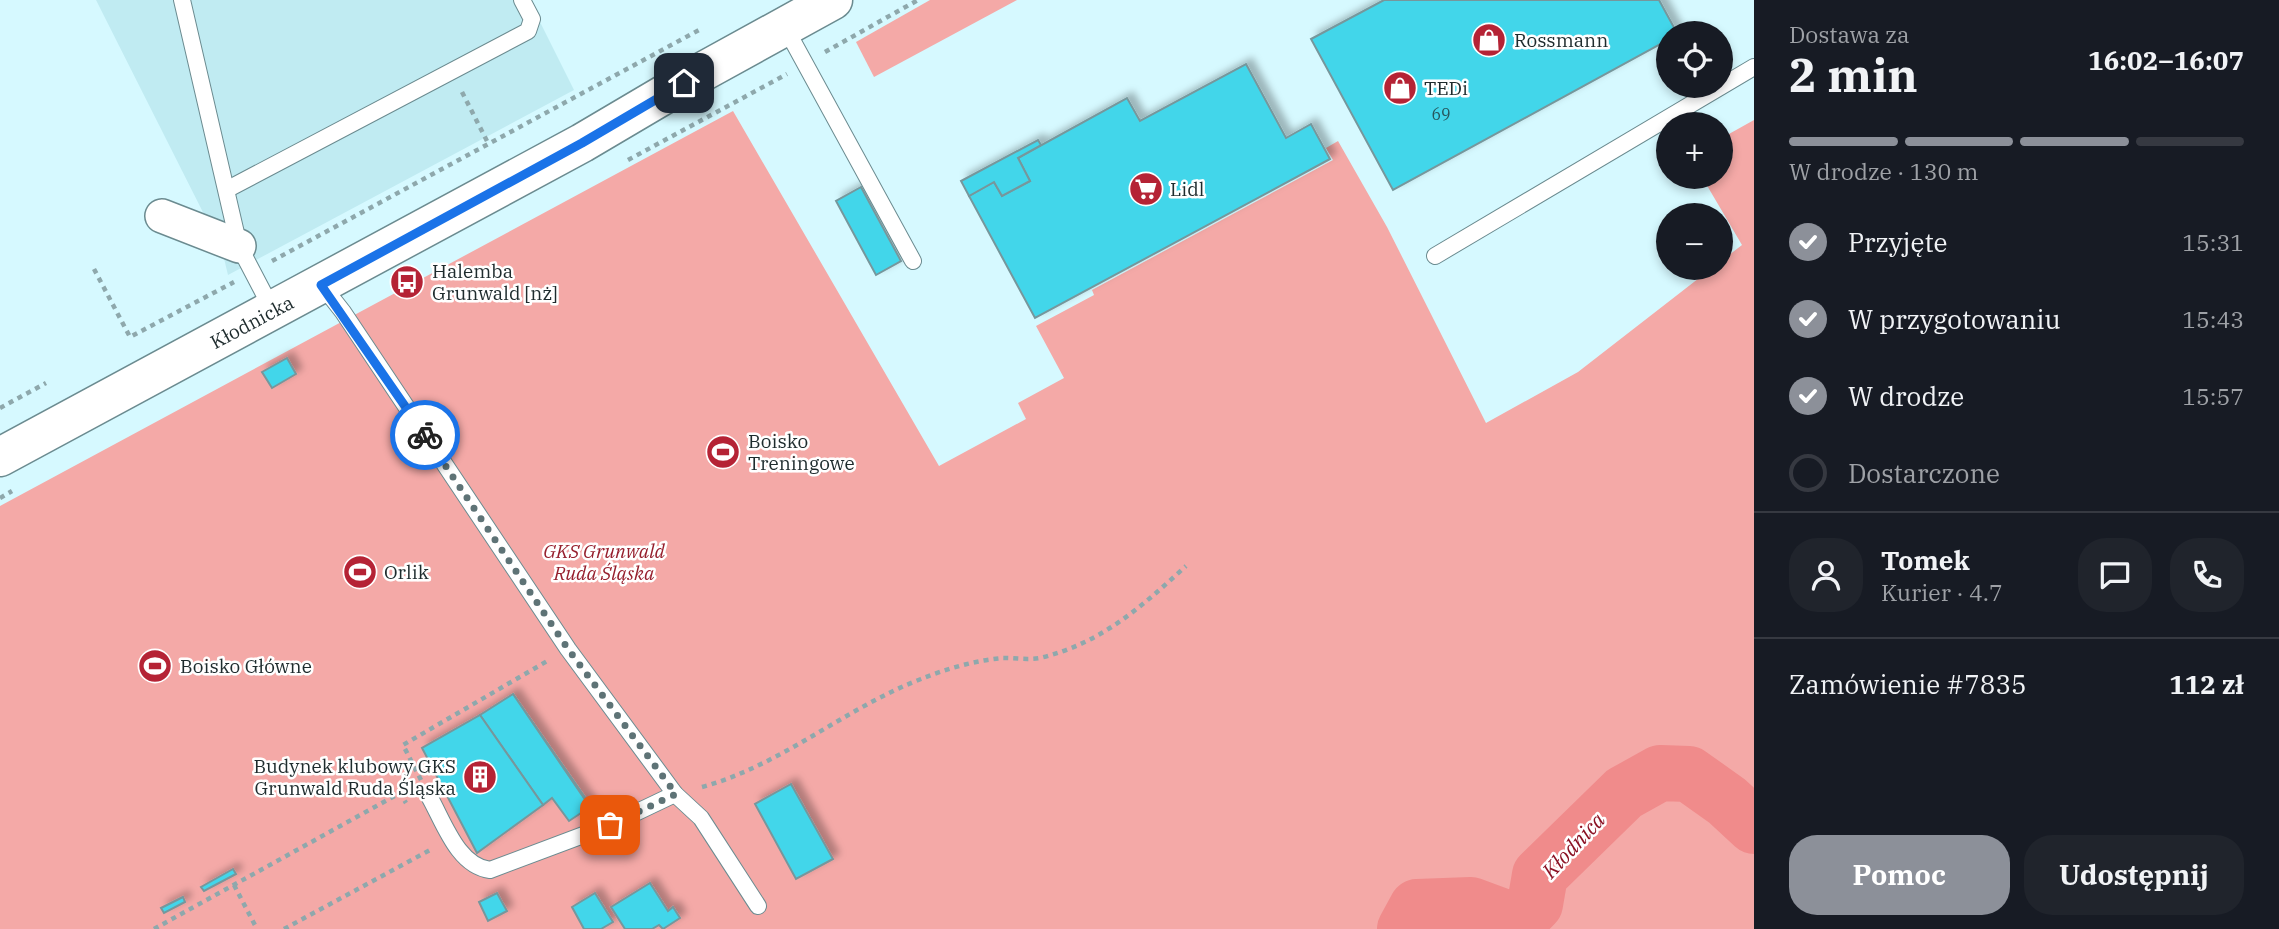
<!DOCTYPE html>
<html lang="pl">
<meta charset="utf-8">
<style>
:root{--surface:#171b24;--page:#20242c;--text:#f1f3f6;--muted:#9ea1a6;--line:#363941;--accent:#8c9099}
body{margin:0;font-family:"IBM Plex Serif",serif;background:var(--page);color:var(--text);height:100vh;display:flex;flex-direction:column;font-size:26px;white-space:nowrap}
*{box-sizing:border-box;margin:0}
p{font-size:23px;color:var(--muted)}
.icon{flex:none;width:38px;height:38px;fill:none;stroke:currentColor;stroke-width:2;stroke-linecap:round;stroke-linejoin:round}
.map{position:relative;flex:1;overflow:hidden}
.side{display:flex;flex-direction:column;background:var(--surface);width:525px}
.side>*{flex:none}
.tools{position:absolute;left:1656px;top:21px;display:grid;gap:14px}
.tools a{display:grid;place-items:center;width:77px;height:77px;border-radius:50%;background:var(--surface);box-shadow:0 4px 10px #0003;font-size:35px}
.pin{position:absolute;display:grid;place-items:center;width:60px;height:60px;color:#fff;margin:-30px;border-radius:14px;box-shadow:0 4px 10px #0006}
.courier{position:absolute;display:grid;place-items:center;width:70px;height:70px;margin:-35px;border:5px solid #1a73e8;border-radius:50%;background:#fff;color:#222;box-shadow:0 2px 9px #0007}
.head em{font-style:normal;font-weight:800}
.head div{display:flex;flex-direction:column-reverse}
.head{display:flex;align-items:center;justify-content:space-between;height:119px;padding:0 35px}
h1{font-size:46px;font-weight:800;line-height:52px}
.bar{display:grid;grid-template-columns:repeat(4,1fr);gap:10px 7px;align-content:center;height:84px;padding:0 35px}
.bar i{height:9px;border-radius:5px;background:var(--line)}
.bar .on{background:var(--accent)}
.bar p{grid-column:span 4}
.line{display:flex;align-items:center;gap:18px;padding:0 35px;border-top:2px solid var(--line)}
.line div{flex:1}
.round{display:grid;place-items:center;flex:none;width:74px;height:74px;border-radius:28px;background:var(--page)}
ol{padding:0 35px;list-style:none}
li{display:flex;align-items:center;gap:21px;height:77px}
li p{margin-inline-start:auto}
li .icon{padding:7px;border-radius:50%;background:var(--accent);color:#fff;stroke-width:4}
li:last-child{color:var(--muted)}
li i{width:38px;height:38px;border:4px solid var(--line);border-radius:50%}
.primary-button{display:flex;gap:14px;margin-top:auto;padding:14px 35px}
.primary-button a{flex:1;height:80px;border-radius:28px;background:var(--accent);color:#fff;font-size:28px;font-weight:800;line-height:80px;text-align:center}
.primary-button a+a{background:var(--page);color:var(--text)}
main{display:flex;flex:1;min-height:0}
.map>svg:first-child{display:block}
.built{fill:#c0ebf2}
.green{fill:#f4a9a7}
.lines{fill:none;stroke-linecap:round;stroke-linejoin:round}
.river{stroke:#f08b8b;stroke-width:56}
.building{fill:#43d6ea;stroke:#76979c;stroke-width:2;filter:url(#shadow)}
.lane-casing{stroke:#6b8b90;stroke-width:18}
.street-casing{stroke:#6b8b90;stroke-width:36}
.secondary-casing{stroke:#6b8b90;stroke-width:41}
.path{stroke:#8ea8ac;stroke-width:4.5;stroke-dasharray:5 5;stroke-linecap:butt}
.lane{stroke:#fff;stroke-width:16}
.street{stroke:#fff;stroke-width:33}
.secondary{stroke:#fff;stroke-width:38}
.done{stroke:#5e7376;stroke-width:7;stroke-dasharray:0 12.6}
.route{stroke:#1a73e8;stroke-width:9}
.labels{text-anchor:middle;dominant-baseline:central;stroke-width:5;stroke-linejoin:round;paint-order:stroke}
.number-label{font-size:16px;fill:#27565c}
.poi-label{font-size:19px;fill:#1e2b2d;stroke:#fff;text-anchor:start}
.street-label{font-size:19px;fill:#1e2b2d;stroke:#fff}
.park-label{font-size:19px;font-style:italic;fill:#961f2d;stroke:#fff}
.water-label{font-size:21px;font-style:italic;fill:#8b1224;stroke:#fff}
</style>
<main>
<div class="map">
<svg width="1754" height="929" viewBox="0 0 1754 929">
<defs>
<filter id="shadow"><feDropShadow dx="6" dy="-6" stdDeviation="3.5" flood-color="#0004"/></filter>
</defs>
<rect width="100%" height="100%" fill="#d6f9ff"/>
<path class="built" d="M96,0H529L574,90L228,275L222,250Z"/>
<g class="green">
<path d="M930,0H1017L874,77L856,42Z"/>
<path d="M733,111L939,466L1026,419L1018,403L1064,378L1036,326L1094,295L1092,290L1333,160L1326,148L1338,141L1387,227L1486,423L1578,372L1712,268H1720V262L1742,245L1702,177H1720V139L1754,120V929H0V506Z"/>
</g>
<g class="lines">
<path class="river" d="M1405,929L1417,907L1471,905L1517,922L1535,904L1540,875L1624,793L1660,773L1689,774L1727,801L1754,826"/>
</g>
<g class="building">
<path d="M1384,0H1659L1677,33H1668V40L1393,190L1311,39Z"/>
<path d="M1246,64L1286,138L1311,124L1330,159L1035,318L969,196L994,182L1002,196L1030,181L1018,158L1127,98L1140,121Z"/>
<path d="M1038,140L1041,145L1018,158L1030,181L1002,196L994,182L969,196L961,181Z"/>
<path d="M861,187L901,261L876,275L836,201Z"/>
<path d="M287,358L296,374L272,388L262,372Z"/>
<path d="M513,694L591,806L590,807Z"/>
<path d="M513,694L590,807L569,821L552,798L543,805L480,715Z"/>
<path d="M480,715L543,805L477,853L422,748Z"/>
<path d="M791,784L833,859L796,879L755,804Z"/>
<path d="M233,869L236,874L204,891L201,887Z"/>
<path d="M650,883L668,911L673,907L680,918L663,929L659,925L652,929H625L611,907Z"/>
<path d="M497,893L507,911L488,921L479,902Z"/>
<path d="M595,893L613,922L601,929H584L572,907Z"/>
<path d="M183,897L185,902L164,913L161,908Z"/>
</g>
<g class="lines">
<g class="lane-casing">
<g id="lane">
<path d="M182,0L239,246L273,311"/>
<path d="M785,27L913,261"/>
<path d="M228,189L528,31L532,19L522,0"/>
<path d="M1435,256L1754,67"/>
<path d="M321,284L343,312L568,649L675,794L701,818L758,906"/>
<path d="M430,798C444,823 458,866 490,870L610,825L675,794"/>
</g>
</g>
<g class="street-casing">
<path id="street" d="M162,216L239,246"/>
</g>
<g class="secondary-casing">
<path id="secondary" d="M0,457L582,143L704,71L833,0"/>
</g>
<g class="path">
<path d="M825,52L918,0"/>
<path d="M462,92L489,145"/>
<path d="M628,160L787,74"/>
<path d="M272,261L699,30"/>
<path d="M94,269L130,337L234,282"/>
<path d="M0,408L46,383"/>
<path d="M0,498L12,491"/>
<path d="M421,780L403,745L549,660"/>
<path d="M702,787C782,765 845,708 921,679C946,669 976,660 1003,658C1015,658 1028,660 1040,658C1102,643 1141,607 1186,566"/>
<path d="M234,885L257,929"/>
<path d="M154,929L400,793L406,803"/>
<path d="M284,929L430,850L429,847"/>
</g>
<use href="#lane" class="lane"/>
<use href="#street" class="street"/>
<use href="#secondary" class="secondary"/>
</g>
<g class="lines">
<path class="done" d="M425,435L568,649L676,794L610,825"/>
<path class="route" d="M425,435L321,285L582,143L684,83"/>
</g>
<defs>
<g id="shop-disc" transform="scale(1.75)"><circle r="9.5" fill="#b52335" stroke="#fff"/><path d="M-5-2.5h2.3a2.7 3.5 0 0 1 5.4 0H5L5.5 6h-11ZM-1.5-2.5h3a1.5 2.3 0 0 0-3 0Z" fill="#fff"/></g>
<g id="supermarket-disc" transform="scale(1.75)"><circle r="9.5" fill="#b52335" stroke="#fff"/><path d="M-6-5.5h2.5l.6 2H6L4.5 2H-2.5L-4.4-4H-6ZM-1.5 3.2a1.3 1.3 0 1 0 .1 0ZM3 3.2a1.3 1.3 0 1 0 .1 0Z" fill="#fff"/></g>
<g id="bus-disc" transform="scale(1.75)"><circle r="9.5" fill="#b52335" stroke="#fff"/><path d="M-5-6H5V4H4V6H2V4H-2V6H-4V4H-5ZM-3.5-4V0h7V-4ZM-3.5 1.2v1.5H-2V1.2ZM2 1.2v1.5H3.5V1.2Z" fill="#fff"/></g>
<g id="stadium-disc" transform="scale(1.75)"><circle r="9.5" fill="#b52335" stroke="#fff"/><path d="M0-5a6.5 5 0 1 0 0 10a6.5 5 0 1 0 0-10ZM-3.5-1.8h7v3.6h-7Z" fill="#fff"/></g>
<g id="building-disc" transform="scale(1.75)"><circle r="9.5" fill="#b52335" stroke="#fff"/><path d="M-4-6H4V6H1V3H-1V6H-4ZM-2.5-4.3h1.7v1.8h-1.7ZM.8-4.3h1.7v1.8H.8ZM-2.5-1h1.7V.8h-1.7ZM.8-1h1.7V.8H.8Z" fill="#fff"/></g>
</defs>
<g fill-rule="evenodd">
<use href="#shop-disc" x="1489" y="40"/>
<use href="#shop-disc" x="1400" y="88"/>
<use href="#supermarket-disc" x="1146" y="189"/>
<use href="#bus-disc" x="407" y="282"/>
<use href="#stadium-disc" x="723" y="452"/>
<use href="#stadium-disc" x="360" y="572"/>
<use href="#stadium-disc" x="155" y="666"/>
<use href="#building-disc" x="480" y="777"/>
</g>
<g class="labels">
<g class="number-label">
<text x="1441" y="114">69</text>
</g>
<g class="poi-label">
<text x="1514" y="40">Rossmann</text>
<text x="1424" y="88">TEDi</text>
<text x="1170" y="189">Lidl</text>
<text x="432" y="271">Halemba<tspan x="432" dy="22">Grunwald [nż]</tspan></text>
<text x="748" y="441">Boisko<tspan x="748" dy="22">Treningowe</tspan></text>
<text x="384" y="572">Orlik</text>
<text x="180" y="666">Boisko Główne</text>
<text x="456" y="766" text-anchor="end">Budynek klubowy GKS<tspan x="456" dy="22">Grunwald Ruda Śląska</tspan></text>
</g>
<g class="street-label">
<text transform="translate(252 322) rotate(-28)">Kłodnicka</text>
</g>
<g class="park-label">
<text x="604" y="551">GKS Grunwald<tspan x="604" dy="22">Ruda Śląska</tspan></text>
</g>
<g class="water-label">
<text transform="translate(1573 845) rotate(-47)">Kłodnica</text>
</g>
</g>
</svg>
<div class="tools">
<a><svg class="icon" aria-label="locate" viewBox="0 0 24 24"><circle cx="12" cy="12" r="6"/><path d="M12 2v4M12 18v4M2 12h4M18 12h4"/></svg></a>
<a>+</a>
<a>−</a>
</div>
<div class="pin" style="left:610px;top:825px;background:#ea580c"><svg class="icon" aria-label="bag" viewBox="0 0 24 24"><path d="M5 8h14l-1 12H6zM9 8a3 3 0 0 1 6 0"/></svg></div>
<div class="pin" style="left:684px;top:83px;background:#1f2937"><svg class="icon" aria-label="home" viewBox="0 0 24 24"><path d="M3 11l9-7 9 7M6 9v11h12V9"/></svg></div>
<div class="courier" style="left:425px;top:435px"><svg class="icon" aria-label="bike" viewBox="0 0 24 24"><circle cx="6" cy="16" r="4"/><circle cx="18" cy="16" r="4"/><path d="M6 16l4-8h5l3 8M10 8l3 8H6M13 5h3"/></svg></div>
</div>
<section class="side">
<div class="head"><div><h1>2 min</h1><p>Dostawa za</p></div><em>16:02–16:07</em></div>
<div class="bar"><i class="on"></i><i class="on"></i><i class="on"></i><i></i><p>W drodze · 130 m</p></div>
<ol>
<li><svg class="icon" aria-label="check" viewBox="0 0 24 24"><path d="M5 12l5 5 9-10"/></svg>Przyjęte<p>15:31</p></li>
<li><svg class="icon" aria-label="check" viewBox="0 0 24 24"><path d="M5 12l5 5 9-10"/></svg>W przygotowaniu<p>15:43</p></li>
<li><svg class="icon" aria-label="check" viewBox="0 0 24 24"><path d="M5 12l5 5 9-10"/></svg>W drodze<p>15:57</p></li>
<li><i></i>Dostarczone</li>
</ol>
<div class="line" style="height:126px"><a class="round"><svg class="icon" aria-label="person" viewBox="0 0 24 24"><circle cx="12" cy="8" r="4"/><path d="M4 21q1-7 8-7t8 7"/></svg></a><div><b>Tomek</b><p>Kurier · 4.7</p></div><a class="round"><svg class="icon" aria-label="chat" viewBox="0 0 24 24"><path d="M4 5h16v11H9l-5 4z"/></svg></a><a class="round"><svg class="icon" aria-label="phone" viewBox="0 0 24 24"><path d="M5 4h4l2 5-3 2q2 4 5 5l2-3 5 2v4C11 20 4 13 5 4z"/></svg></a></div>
<div class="line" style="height:91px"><div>Zamówienie #7835</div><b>112 zł</b></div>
<div class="primary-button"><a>Pomoc</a><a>Udostępnij</a></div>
</section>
</main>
